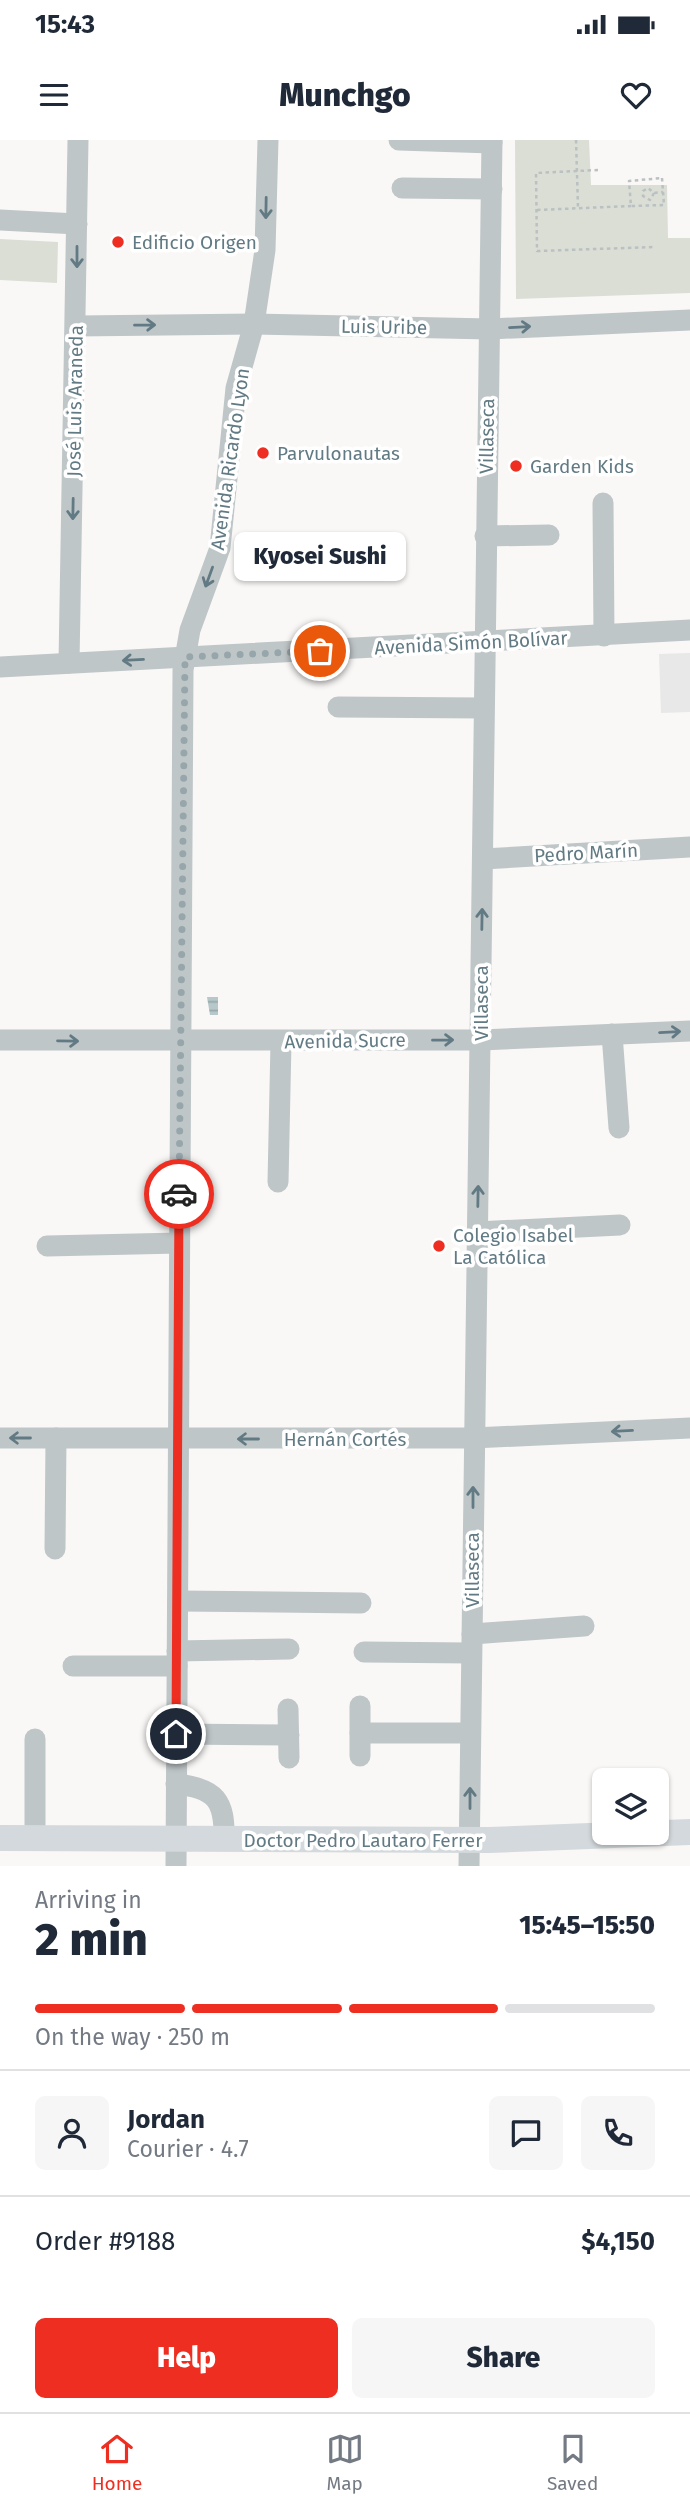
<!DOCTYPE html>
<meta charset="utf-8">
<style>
:root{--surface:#fff;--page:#f6f6f7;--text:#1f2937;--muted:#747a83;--line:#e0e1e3;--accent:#ee2e21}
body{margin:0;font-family:"Fira Sans",sans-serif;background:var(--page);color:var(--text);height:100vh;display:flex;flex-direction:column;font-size:26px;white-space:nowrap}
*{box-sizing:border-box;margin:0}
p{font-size:23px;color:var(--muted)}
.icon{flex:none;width:38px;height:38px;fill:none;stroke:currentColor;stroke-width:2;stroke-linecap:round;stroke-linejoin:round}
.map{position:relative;height:1726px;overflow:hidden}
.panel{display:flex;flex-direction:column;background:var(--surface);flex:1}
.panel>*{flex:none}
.controls{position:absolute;left:592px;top:1628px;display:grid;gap:14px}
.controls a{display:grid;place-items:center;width:77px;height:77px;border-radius:10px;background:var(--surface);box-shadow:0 2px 5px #0004;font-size:35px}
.pin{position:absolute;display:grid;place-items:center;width:60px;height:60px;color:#fff;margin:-30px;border:4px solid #fff;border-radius:50%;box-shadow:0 2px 7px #0007}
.courier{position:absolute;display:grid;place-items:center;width:70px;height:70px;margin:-35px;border:5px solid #ee2e21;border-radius:50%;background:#fff;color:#222;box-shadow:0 2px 9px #0007}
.bubble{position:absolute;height:49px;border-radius:10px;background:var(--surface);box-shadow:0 2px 5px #0004;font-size:23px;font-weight:800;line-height:49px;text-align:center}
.summary em{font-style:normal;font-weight:800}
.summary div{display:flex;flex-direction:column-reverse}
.summary{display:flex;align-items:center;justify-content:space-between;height:119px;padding:0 35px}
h1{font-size:46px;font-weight:800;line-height:52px}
.bar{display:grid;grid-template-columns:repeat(4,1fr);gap:10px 7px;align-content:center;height:84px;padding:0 35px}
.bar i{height:9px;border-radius:5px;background:var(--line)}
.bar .active{background:var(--accent)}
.bar p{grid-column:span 4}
.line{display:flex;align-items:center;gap:18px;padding:0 35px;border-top:2px solid var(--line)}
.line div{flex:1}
.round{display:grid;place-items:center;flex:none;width:74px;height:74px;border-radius:10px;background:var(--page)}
.button{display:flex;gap:14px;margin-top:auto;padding:14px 35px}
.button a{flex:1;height:80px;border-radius:10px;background:var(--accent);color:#fff;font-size:28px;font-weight:800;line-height:80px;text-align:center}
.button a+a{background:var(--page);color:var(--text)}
.status{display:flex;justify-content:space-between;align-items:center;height:49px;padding:0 35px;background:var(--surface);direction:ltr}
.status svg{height:19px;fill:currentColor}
header{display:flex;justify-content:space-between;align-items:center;height:91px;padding:0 35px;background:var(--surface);font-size:32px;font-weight:800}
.dock{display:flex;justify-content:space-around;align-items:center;height:98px;border-top:2px solid var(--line);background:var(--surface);font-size:19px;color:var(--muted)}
.dock a{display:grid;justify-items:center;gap:4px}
.dock .active{color:var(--accent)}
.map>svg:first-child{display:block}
.built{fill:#e7e8e7}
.park{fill:#daded5}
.water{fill:url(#water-rules)}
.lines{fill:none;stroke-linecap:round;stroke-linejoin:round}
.path{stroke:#bbc0c2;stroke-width:2.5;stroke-dasharray:3.5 3.5;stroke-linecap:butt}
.minor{stroke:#bfc6c8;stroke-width:21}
.major{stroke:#d3d9dc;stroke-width:26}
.oneway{stroke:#627a83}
.done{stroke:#97a6ab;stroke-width:7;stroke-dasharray:0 12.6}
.route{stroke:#ee2e21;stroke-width:9}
.poi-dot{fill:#ee2e21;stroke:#fff;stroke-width:2.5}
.labels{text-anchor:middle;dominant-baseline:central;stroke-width:7;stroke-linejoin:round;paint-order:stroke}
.poi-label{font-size:19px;fill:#627a83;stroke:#fff;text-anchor:start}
.street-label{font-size:19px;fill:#627a83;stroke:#fff}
</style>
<div class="status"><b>15:43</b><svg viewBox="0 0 49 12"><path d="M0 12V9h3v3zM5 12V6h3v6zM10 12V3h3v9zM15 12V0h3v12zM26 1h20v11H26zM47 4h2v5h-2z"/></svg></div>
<header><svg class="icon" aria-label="menu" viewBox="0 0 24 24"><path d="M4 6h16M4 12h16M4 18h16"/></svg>Munchgo<svg class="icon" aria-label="heart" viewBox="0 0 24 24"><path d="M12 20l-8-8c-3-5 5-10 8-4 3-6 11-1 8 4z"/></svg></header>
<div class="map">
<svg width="690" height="1726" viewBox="0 0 690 1726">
<defs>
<pattern id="water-rules" width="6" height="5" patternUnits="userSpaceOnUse" patternTransform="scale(1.75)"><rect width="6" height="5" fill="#b7c8ca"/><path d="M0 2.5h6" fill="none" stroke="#98a7a9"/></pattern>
</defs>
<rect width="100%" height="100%" fill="#f9f8f6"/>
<path class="built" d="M690,513V572L661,573L659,514Z"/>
<g class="park">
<path d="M515,0H589L591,45H667L668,98H690V153L516,159Z"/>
<path d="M0,99L58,102L57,143L0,140Z"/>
</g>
<path class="water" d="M207,857H218V875H210Z"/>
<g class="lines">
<g class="path">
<path d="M576,0L578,68"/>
<path d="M598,30L536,33L537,111L655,107"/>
<path d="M662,38L664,65L631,66L629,41Z"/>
<path d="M654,53L650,60L643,56V51L648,48L654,53L663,52"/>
<path d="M537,70L631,66"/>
</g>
<g class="minor">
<path d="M399,0L492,3"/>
<path d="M402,48L492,49"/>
<path d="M0,80L77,84"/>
<path d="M77,186L254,184L490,189L690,180"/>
<path d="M603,363L604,496"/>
<path d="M485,396L549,395"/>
<path d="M69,523L78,0"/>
<path d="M0,527L690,490"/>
<path d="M338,567L483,568"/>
<path d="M483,719L690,707"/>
<path d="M612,894L619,988"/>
<path d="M0,900H481L690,891"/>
<path d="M278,1042L281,902"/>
<path d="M477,1092L620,1085"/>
<path d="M47,1106L179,1103"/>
<path d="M0,1298H473L690,1288"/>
<path d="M55,1409L56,1298"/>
<path d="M178,1461L361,1463"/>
<path d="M472,1494L584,1486"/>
<path d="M177,1511L289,1509"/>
<path d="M364,1512L470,1513"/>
<path d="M73,1526H177"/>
<path d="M288,1569L289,1618"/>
<path d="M360,1593H470"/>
<path d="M176,1594L289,1595"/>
<path d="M35,1599V1698"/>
<path d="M360,1616V1566"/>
<path d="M176,1644C216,1648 225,1661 224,1699"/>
<path d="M176,1726L183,530L190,490L220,408L236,248L254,184L265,110L268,0"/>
<path d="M469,1726L492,0"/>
</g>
<path class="major" d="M0,1698L489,1700L690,1692"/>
</g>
<defs><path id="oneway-shaft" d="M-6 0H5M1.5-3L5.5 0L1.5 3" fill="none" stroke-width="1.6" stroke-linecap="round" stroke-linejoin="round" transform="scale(1.75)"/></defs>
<g class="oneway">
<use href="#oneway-shaft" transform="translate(266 68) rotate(91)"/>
<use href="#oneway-shaft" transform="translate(77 117) rotate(90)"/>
<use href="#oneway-shaft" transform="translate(145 185) rotate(-1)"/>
<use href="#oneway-shaft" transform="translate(520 187) rotate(-3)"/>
<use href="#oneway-shaft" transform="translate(73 369) rotate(91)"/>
<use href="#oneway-shaft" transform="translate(209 437) rotate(110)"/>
<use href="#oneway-shaft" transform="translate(133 520) rotate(177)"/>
<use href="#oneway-shaft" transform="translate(482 779) rotate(-89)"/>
<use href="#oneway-shaft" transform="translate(670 892) rotate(-3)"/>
<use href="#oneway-shaft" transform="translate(443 900) rotate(-1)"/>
<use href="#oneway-shaft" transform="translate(68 901) rotate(1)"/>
<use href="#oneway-shaft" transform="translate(478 1056) rotate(-89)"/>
<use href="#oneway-shaft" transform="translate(622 1291) rotate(177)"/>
<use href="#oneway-shaft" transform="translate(20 1298) rotate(-180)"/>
<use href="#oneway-shaft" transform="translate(248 1299) rotate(180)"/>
<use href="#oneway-shaft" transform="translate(473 1357) rotate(-90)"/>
<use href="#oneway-shaft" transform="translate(470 1658) rotate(-90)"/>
</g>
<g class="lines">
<path class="done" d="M179,1054L185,517L320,511"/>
<path class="route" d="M176,1594L179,1054"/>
</g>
<g class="poi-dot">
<circle cx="118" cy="102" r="7"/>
<circle cx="263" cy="313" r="7"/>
<circle cx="516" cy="326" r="7"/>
<circle cx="439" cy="1106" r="7"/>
</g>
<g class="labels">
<g class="poi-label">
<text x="132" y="102">Edificio Origen</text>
<text x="277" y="313">Parvulonautas</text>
<text x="530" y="326">Garden Kids</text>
<text x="453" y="1095">Colegio Isabel<tspan x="453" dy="22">La Católica</tspan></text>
</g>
<g class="street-label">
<text transform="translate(384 187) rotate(1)">Luis Uribe</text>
<text transform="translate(75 261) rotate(-89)">José Luis Araneda</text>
<text transform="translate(487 296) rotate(-89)">Villaseca</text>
<text transform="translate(230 319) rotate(-82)">Avenida Ricardo Lyon</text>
<text transform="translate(471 503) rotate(-3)">Avenida Simón Bolívar</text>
<text transform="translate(586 713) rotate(-3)">Pedro Marín</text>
<text transform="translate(481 863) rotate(-90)">Villaseca</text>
<text transform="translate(345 901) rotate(-1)">Avenida Sucre</text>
<text x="345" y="1299">Hernán Cortés</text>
<text transform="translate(472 1430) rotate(-90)">Villaseca</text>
<text x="363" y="1700">Doctor Pedro Lautaro Ferrer</text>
</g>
</g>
</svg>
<div class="controls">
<a><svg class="icon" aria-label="layers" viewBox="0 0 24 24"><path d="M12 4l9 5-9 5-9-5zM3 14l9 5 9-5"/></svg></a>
</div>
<div class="pin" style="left:320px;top:511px;background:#ea580c"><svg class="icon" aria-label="bag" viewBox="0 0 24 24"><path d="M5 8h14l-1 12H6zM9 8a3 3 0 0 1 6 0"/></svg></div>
<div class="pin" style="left:176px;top:1594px;background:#1f2937"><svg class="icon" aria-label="home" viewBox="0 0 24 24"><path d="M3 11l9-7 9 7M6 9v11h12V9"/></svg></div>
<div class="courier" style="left:179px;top:1054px"><svg class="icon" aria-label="car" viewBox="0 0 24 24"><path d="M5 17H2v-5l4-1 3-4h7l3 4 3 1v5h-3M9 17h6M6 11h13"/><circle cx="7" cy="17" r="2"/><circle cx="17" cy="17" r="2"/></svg></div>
<div class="bubble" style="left:234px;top:392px;width:172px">Kyosei Sushi</div>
</div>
<section class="panel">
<div class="summary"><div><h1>2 min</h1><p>Arriving in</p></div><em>15:45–15:50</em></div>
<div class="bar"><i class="active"></i><i class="active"></i><i class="active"></i><i></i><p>On the way · 250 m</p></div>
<div class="line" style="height:126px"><a class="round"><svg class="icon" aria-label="person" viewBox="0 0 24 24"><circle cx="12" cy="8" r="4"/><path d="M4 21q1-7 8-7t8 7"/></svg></a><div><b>Jordan</b><p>Courier · 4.7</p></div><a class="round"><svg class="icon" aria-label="chat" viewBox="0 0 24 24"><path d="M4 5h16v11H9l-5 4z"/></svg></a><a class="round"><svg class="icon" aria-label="phone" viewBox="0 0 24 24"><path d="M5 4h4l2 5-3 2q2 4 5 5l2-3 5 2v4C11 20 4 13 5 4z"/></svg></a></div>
<div class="line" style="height:91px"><div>Order #9188</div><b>$4,150</b></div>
<div class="button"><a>Help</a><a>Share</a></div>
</section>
<nav class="dock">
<a class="active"><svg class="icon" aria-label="home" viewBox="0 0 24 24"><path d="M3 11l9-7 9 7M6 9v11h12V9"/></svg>Home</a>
<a><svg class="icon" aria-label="map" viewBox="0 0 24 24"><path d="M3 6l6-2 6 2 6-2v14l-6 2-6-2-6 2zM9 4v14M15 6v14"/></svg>Map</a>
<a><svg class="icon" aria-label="saved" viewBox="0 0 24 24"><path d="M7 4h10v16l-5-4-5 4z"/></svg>Saved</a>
</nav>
